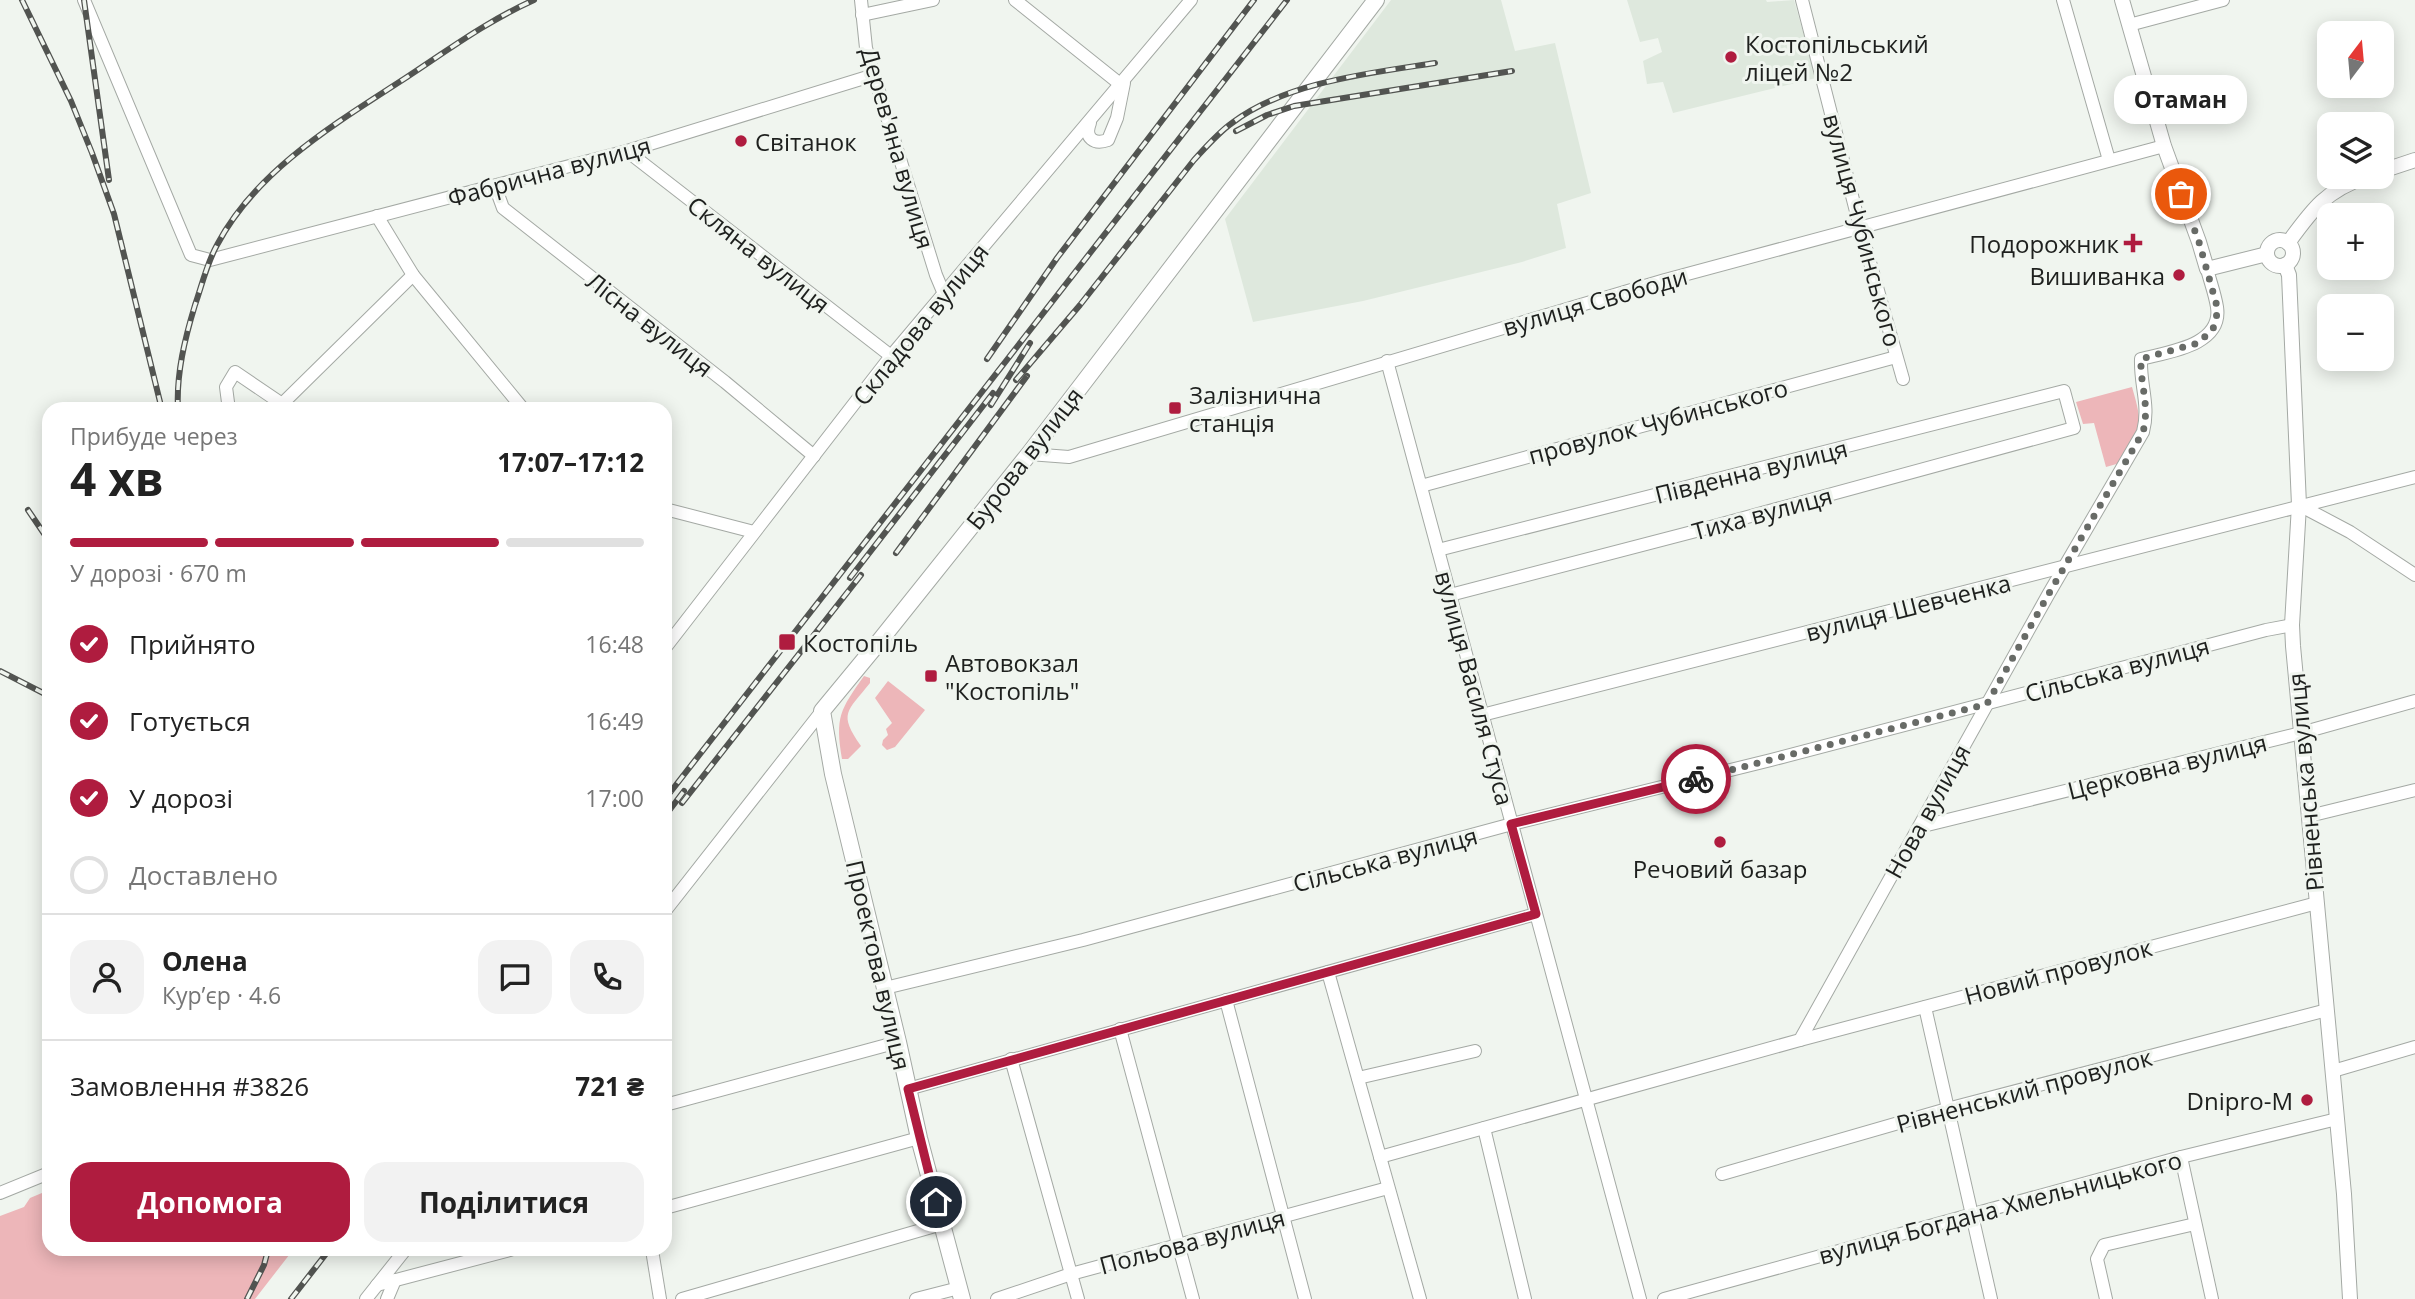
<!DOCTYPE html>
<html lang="uk">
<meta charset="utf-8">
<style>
:root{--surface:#fff;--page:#f2f2f2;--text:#222;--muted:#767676;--line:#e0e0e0;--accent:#af1c3f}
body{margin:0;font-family:"Open Sans",sans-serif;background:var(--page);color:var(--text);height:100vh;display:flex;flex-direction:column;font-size:26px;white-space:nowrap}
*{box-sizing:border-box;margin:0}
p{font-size:23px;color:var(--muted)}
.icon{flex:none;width:38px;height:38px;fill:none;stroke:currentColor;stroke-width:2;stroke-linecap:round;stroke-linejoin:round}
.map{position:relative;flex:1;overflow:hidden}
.drawer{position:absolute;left:42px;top:402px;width:630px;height:854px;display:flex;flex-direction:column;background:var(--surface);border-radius:21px;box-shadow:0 4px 18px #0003}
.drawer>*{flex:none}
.needle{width:46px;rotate:16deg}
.fabs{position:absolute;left:2317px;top:21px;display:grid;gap:14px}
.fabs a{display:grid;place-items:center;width:77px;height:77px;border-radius:14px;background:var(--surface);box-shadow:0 4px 18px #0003;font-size:35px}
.pin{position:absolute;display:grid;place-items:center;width:60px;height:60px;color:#fff;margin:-30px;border:4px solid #fff;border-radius:50%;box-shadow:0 2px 7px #0007}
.courier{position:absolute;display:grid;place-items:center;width:70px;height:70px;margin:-35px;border:5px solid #af1c3f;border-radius:50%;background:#fff;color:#222;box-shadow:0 2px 9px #0007}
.bubble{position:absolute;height:49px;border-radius:21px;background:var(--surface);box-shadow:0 4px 18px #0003;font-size:23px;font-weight:700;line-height:49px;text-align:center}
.overview em{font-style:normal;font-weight:700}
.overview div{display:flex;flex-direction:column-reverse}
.overview{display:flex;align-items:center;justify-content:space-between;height:119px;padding:0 28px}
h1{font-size:46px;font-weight:700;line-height:52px}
.bar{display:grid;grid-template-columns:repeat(4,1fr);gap:10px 7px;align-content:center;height:84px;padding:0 28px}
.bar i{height:9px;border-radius:5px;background:var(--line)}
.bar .on{background:var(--accent)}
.bar p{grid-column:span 4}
.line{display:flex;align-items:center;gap:18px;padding:0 28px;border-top:2px solid var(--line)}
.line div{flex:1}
.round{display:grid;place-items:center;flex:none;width:74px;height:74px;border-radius:21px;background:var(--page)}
ol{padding:0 28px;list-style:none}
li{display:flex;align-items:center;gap:21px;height:77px}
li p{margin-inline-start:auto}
li .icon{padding:7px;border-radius:50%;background:var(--accent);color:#fff;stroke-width:4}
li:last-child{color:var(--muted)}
li i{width:38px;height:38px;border:4px solid var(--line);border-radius:50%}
.primary-button{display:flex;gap:14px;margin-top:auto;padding:14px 28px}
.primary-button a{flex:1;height:80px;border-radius:21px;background:var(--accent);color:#fff;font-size:28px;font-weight:700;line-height:80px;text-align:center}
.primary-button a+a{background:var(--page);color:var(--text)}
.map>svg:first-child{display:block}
.built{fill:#dee8dd}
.green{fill:#edb6b9}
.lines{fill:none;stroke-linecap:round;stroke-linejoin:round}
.minor-casing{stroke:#a4a9a4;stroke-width:14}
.tertiary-casing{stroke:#a4a9a4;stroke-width:16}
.secondary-casing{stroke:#a4a9a4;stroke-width:18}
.minor{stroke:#fff;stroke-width:12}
.tertiary{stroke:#fff;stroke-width:14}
.secondary{stroke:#fff;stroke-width:16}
.rail-casing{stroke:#525451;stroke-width:6}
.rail{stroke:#f0f5ef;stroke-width:3.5;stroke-dasharray:10;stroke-linecap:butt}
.done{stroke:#686b67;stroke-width:7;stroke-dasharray:0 12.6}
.route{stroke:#af1c3f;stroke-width:9}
.poi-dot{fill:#af1c3f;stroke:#f0f5ef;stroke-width:2.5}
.labels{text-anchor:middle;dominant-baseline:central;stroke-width:6;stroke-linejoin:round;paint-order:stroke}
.poi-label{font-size:24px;fill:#1e201e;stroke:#f0f5ef;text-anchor:start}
.street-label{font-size:24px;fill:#1e201e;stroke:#f0f5ef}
</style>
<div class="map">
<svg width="2415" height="1299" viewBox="0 0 2415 1299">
<rect width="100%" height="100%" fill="#f0f5ef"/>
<g class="built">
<path d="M1391,0H1501L1515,51L1555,43L1591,193L1557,204L1566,248L1522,262L1363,301L1253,322L1225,219Z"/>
<path d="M1627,0H1766L1767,2L1794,0L1816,78L1673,113L1663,82L1647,84L1643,61L1662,52L1658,38L1640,42Z"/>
</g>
<g class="green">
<path d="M2132,387C2144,428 2141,427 2120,463L2106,467L2094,423L2083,424L2076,402Z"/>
<path d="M864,676L870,678V683C847,712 838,713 861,746L848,759H842C835,717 840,710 864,676Z"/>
<path d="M888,681L925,710L895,747L887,750L882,745L883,740L888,735L886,729L892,723L875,698Z"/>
<path d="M49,1190V1250H293L255,1299H0V1216L24,1207L30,1198Z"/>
</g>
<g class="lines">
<g class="minor-casing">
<g id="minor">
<path d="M84,0L191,255L210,260L627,151L874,75"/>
<path d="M861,0L866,48L874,75L936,275L944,294"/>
<path d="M1015,0L1120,84"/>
<path d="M1802,0L1860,227L1903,379"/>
<path d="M2063,0L2109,160"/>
<path d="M862,15L933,0"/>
<path d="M2129,25L2223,0"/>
<path d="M1090,123C1084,138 1094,145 1108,140L1117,118L1124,83"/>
<path d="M627,151L891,356"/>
<path d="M495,186L503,208L725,382L814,456"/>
<path d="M377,216L413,275L524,410"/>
<path d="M1387,361L1640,1299"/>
<path d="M283,403L413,275"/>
<path d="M229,410L226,387L235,372L291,410"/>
<path d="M1029,454L1069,457L1665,280L2164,146"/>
<path d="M1421,486L1896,357"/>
<path d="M2299,505L2350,532L2415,575"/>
<path d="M665,509L754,532"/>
<path d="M1438,550L2064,391L2074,428L1696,531L1450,595"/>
<path d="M665,648L891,356L1191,0"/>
<path d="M1482,715L2415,477"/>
<path d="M2309,816L2415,790"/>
<path d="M1919,827L2301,733L2415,701"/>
<path d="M665,911L822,711"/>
<path d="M1328,972L1420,1299"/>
<path d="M885,988L1083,940L1512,824L1771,760L2266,630L2292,625"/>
<path d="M1226,1000L1305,1299"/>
<path d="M1925,1007L1991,1299"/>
<path d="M1120,1029L1193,1299"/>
<path d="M1800,1040L2317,903"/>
<path d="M1011,1059L1078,1299"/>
<path d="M2333,1071L2415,1047"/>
<path d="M1358,1078L1475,1051"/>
<path d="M908,1089L1536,914"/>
<path d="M665,1105L898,1042"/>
<path d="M1484,1128L1525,1299"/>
<path d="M1380,1157L1800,1040L2048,595L2143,432C2150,405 2140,386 2141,359C2167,352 2223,346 2217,307C2215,294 2210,281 2207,269"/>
<path d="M2181,1157L2212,1299"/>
<path d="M1722,1174L1947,1109L2327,1010"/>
<path d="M0,1193L49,1173"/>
<path d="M665,1208L919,1138"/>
<path d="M652,1250L660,1299"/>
<path d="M377,1285L510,1250"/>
<path d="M366,1299L405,1250"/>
<path d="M387,1299L395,1280"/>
<path d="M682,1299L942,1224"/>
<path d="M916,1299L959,1288"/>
<path d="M997,1299L1071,1274L1388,1188"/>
<path d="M1664,1299L2181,1157L2337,1119"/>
<path d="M2106,1299L2097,1259L2104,1245L2195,1224"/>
</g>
</g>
<g class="tertiary-casing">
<g id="tertiary">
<path d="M2122,0L2164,146L2199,242L2207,269L2267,254"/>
<path d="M2382,171L2415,160"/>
<circle cx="2280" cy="253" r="13"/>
<path d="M2288,243C2312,210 2326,190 2366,177"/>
<path d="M2285,265L2289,275L2299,505L2292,625L2293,646L2344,1194L2350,1299"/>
</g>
</g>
<g class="secondary-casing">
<path id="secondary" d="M962,1299L919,1138L898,1042L833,774L822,711L874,648L1029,454L1376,0"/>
</g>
<use href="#minor" class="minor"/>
<use href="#tertiary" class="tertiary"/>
<use href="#secondary" class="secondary"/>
<g class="rail-casing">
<g id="rail">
<path d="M22,0L71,101L92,153L114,214L162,410"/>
<path d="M84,0L109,180"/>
<path d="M1236,131L1267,115L1294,106L1512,71"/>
<path d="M987,359L1057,258L1254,0"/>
<path d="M1016,380L1080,305L1194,160C1206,147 1218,133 1232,123C1286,82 1370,73 1435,63"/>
<path d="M991,405L1030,343"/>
<path d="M178,410C176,374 185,338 195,305C202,285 207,263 217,245C257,169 338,122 407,77C448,50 489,20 534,0"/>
<path d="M28,510L49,541"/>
<path d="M896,553L1027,376"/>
<path d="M850,578L993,393"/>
<path d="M0,671L49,696"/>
<path d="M665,799L1287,0"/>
<path d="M682,803L861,575"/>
<path d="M665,816L684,791"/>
<path d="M247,1299L264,1265L268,1250"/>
<path d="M291,1299L329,1250"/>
</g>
</g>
<use href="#rail" class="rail"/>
</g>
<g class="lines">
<path class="done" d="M1696,779L1987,704L2048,595L2143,432C2150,404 2140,386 2141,359L2198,343L2213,329L2218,310L2199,242L2181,194"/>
<path class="route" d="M936,1202L908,1089L1536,914L1511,824L1696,779"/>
</g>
<g class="poi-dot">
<circle cx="1731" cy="57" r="7"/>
<circle cx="741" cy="141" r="7"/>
<path d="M2129.5 232.5h7v7h7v7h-7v7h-7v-7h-7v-7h7z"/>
<circle cx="2179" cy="275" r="7"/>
<rect x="1168" y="401" width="14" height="14" rx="3.5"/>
<rect x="778" y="633" width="18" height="18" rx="3.5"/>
<rect x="924" y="669" width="14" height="14" rx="3.5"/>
<circle cx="1720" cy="842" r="7"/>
<circle cx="2307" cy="1100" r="7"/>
</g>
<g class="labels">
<g class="poi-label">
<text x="1745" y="43">Костопільський<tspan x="1745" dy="28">ліцей №2</tspan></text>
<text x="755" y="141">Світанок</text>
<text x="2119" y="243" text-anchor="end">Подорожник</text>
<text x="2165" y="275" text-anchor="end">Вишиванка</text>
<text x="1189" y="394">Залізнична<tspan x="1189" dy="28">станція</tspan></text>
<text x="803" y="642">Костопіль</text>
<text x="945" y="662">Автовокзал<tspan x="945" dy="28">"Костопіль"</tspan></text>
<text x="1720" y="868" text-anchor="middle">Речовий базар</text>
<text x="2293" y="1100" text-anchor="end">Dnipro-M</text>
</g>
<g class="street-label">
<text transform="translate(898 148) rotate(74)">Дерев'яна вулиця</text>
<text transform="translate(549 171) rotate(-15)">Фабрична вулиця</text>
<text transform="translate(1863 230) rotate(75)">вулиця Чубинського</text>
<text transform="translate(759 254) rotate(38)">Скляна вулиця</text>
<text transform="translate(1595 301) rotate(-16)">вулиця Свободи</text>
<text transform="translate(650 324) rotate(38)">Лісна вулиця</text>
<text transform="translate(920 324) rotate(-51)">Складова вулиця</text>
<text transform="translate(1658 421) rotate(-15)">провулок Чубинського</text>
<text transform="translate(1024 458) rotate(-52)">Бурова вулиця</text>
<text transform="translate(1751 471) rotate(-14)">Південна вулиця</text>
<text transform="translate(1762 513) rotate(-15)">Тиха вулиця</text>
<text transform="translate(1908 607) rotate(-14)">вулиця Шевченка</text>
<text transform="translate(2117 669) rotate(-15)">Сільська вулиця</text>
<text transform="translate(1475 688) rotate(75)">вулиця Василя Стуса</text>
<text transform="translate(2167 766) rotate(-14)">Церковна вулиця</text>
<text transform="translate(2305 782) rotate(-95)">Рівненська вулиця</text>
<text transform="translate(1927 811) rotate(-61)">Нова вулиця</text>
<text transform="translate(1385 859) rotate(-15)">Сільська вулиця</text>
<text transform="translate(879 965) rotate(77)">Проектова вулиця</text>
<text transform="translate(2058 971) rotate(-15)">Новий провулок</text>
<text transform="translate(2024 1090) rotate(-15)">Рівненський провулок</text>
<text transform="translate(2000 1207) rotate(-15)">вулиця Богдана Хмельницького</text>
<text transform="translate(1192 1241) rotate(-15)">Польова вулиця</text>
</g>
</g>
</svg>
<div class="fabs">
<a><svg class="needle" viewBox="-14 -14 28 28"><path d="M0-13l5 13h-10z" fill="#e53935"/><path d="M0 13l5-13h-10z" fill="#767676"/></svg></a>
<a><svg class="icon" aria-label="layers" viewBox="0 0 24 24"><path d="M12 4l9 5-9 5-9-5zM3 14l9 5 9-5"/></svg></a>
<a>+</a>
<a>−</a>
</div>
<div class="pin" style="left:2181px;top:194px;background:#ea580c"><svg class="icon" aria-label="bag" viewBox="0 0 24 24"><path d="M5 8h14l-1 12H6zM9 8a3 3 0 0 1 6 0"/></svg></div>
<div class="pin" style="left:936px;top:1202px;background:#1f2937"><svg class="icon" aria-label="home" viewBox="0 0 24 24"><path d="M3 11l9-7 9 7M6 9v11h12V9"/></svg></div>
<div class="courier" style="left:1696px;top:779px"><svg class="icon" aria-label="bike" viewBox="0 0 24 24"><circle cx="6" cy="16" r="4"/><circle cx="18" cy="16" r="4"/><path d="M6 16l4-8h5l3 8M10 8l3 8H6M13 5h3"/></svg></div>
<div class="bubble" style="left:2114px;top:75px;width:133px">Отаман</div>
<section class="drawer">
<div class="overview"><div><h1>4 хв</h1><p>Прибуде через</p></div><em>17:07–17:12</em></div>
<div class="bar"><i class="on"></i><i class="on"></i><i class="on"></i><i></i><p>У дорозі · 670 m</p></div>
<ol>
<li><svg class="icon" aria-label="check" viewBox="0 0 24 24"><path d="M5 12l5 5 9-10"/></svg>Прийнято<p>16:48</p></li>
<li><svg class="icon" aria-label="check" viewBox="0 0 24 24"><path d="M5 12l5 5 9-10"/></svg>Готується<p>16:49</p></li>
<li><svg class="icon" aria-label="check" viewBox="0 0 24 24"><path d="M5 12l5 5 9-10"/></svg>У дорозі<p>17:00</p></li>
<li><i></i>Доставлено</li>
</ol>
<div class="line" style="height:126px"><a class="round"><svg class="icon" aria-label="person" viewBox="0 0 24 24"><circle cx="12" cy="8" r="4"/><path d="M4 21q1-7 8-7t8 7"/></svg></a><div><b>Олена</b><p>Кур’єр · 4.6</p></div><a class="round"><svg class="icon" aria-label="chat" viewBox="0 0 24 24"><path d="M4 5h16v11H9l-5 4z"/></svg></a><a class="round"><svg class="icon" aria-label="phone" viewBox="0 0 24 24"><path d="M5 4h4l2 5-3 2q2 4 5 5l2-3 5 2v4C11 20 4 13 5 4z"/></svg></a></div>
<div class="line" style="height:91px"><div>Замовлення #3826</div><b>721 ₴</b></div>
<div class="primary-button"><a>Допомога</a><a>Поділитися</a></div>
</section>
</div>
